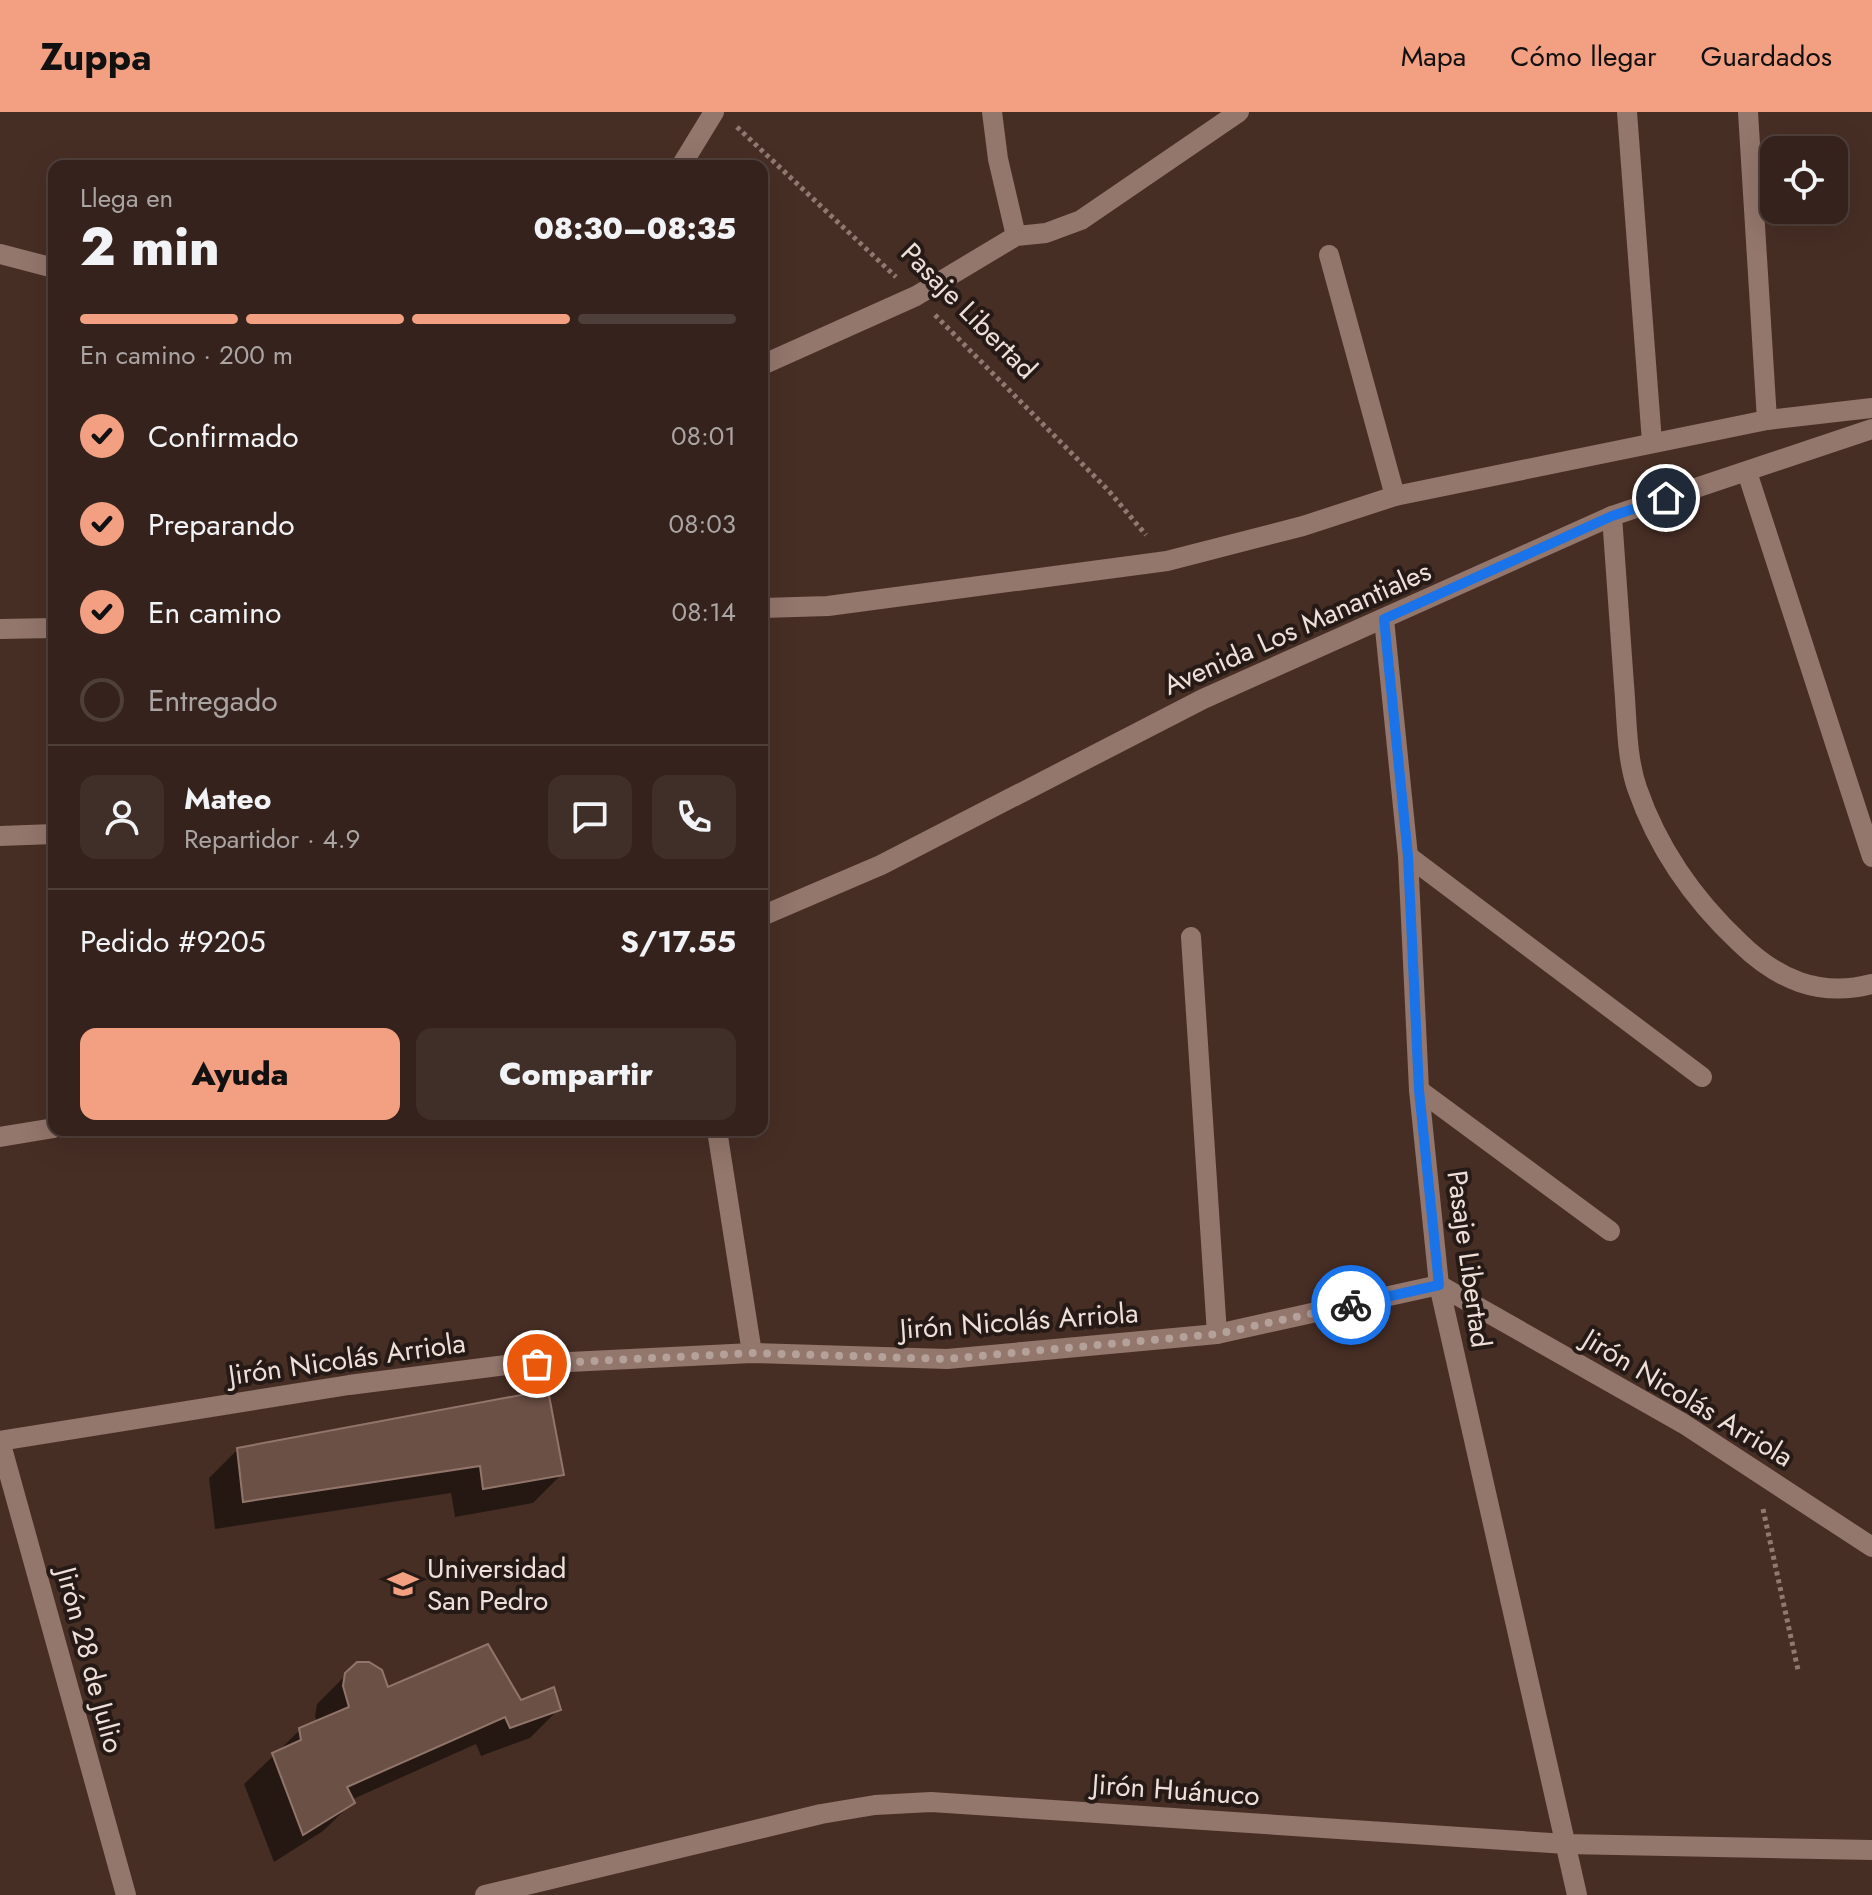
<!DOCTYPE html>
<html lang="es">
<meta charset="utf-8">
<style>
:root{--surface:#35221c;--page:#402f29;--text:#f1f3f6;--muted:#aaa4a3;--line:#4f3f3b;--accent:#f2a081}
body{margin:0;font-family:Jost,sans-serif;background:var(--page);color:var(--text);height:100vh;display:flex;flex-direction:column;font-size:30px;white-space:nowrap}
*{box-sizing:border-box;margin:0}
p{font-size:26px;color:var(--muted)}
.icon{flex:none;width:44px;height:44px;fill:none;stroke:currentColor;stroke-width:2;stroke-linecap:round;stroke-linejoin:round}
.map{position:relative;flex:1;overflow:hidden}
.side{position:absolute;left:48px;top:48px;width:720px;height:976px;display:flex;flex-direction:column;background:var(--surface);border-radius:16px;box-shadow:0 8px 32px #0002,0 0 0 2px var(--line)}
.side>*{flex:none}
.tools{position:absolute;left:1760px;top:24px;display:grid;gap:16px}
.tools a{display:grid;place-items:center;width:88px;height:88px;border-radius:16px;background:var(--surface);box-shadow:0 8px 32px #0002,0 0 0 2px var(--line);font-size:40px}
.pin{position:absolute;display:grid;place-items:center;width:68px;height:68px;color:#fff;margin:-34px;border:4px solid #fff;border-radius:50%;box-shadow:0 2px 8px #0007}
.courier{position:absolute;display:grid;place-items:center;width:80px;height:80px;margin:-40px;border:6px solid #1a73e8;border-radius:50%;background:#fff;color:#222;box-shadow:0 2px 10px #0007}
.summary em{font-style:normal;font-weight:800}
.summary div{display:flex;flex-direction:column-reverse}
.summary{display:flex;align-items:center;justify-content:space-between;height:136px;padding:0 32px}
h1{font-size:52px;font-weight:800;line-height:60px}
.bar{display:grid;grid-template-columns:repeat(4,1fr);gap:12px 8px;align-content:center;height:96px;padding:0 32px}
.bar i{height:10px;border-radius:6px;background:var(--line)}
.bar .current{background:var(--accent)}
.bar p{grid-column:span 4}
.line{display:flex;align-items:center;gap:20px;padding:0 32px;border-top:2px solid var(--line)}
.line div{flex:1}
.round{display:grid;place-items:center;flex:none;width:84px;height:84px;border-radius:16px;background:var(--page)}
ol{padding:0 32px;list-style:none}
li{display:flex;align-items:center;gap:24px;height:88px}
li p{margin-inline-start:auto}
li .icon{padding:8px;border-radius:50%;background:var(--accent);color:#111;stroke-width:4}
li:last-child{color:var(--muted)}
li i{width:44px;height:44px;border:4px solid var(--line);border-radius:50%}
.primary-button{display:flex;gap:16px;margin-top:auto;padding:16px 32px}
.primary-button a{flex:1;height:92px;border-radius:16px;background:var(--accent);color:#111;font-size:32px;font-weight:800;line-height:92px;text-align:center}
.primary-button a+a{background:var(--page);color:var(--text)}
header{display:flex;align-items:center;gap:48px;box-sizing:border-box;height:112px;padding:0 40px;background:var(--accent);color:#111}
header strong{font-size:38px}
nav{display:flex;gap:44px;margin-inline-start:auto;font-size:28px}
.map>svg:first-child{display:block}
.shadow{fill:#0007}
.building{fill:#6b5046;stroke:#92756a;stroke-width:2}
.lines{fill:none;stroke-linecap:round;stroke-linejoin:round}
.path{stroke:#8f7a73;stroke-width:5;stroke-dasharray:4 4;stroke-linecap:butt}
.minor{stroke:#93766c;stroke-width:20}
.tertiary{stroke:#93766c;stroke-width:20}
.done{stroke:#b4a19a;stroke-width:8;stroke-dasharray:0 14.4}
.route{stroke:#1a73e8;stroke-width:10}
.labels{text-anchor:middle;dominant-baseline:central;stroke-width:8;stroke-linejoin:round;paint-order:stroke}
.street-label{font-size:28px;fill:#efdfd9;stroke:#251a16}
.poi-label{font-size:28px;fill:#efdfd9;stroke:#251a16;text-anchor:start}
</style>
<header>
<strong>Zuppa</strong>
<nav><a>Mapa</a><a>Cómo llegar</a><a>Guardados</a></nav>
</header>
<div class="map">
<svg width="1872" height="1783" viewBox="0 0 1872 1783">
<rect width="100%" height="100%" fill="#472e25"/>
<g class="shadow">
<path d="M546,1281L562,1362L533,1391L455,1405L451,1381L215,1417L209,1366L238,1337Z"/>
<path d="M357,1552L387,1577L559,1597L530,1626L481,1644L476,1632L351,1688L352,1691L323,1719L274,1750L244,1672L300,1618L317,1611L315,1604L317,1592Z"/>
</g>
<g class="building">
<path d="M548,1278L564,1363L483,1377L480,1354L243,1390L237,1336Z"/>
<path d="M488,1532L521,1588L554,1575L561,1598L510,1616L505,1605L347,1675L355,1691L303,1723L272,1641L301,1628L299,1616L349,1595L343,1574L345,1561L357,1550H369L382,1558L388,1575Z"/>
</g>
<g class="lines">
<g class="path">
<path d="M737,15L896,165"/>
<path d="M935,203L1108,378L1146,423"/>
<path d="M1763,1397L1798,1558"/>
</g>
<g class="minor">
<path d="M992,0L998,47L1016,124"/>
<path d="M1627,0L1652,330"/>
<path d="M1748,0L1767,308"/>
<path d="M681,54L714,0"/>
<path d="M0,142L54,156"/>
<path d="M1329,143L1395,384"/>
<path d="M762,253L916,184L1016,124L1046,121L1081,108L1239,0"/>
<path d="M1747,360L1872,745"/>
<path d="M1612,404C1616,460 1620,517 1624,573C1627,606 1626,644 1637,676C1658,737 1693,787 1740,831C1777,867 1819,886 1872,872"/>
<path d="M762,496L828,494L1167,449L1303,414L1395,384L1767,308L1872,296"/>
<path d="M1384,507L1408,744L1419,978L1439,1173L1577,1783"/>
<path d="M0,517L54,516"/>
<path d="M0,724L54,722"/>
<path d="M1408,744L1702,965"/>
<path d="M1191,825L1217,1222"/>
<path d="M1419,978L1610,1119"/>
<path d="M717,1018L752,1241"/>
<path d="M0,1329L349,1273L506,1253L752,1241L947,1247L1217,1222L1439,1173L1684,1312L1872,1435"/>
<path d="M0,1329L126,1783"/>
<path d="M485,1783L821,1702L875,1693L931,1690L1566,1732L1872,1738"/>
</g>
<g class="tertiary">
<path d="M762,804L881,753L1203,587L1612,404L1872,317"/>
<path d="M0,1025L54,1016"/>
</g>
</g>
<g class="lines">
<path class="done" d="M537,1252L752,1241L947,1247L1217,1222L1351,1193"/>
<path class="route" d="M1351,1193L1439,1173L1419,978L1408,744L1384,507L1612,404L1666,386"/>
</g>
<defs>
<g id="university-bare" transform="scale(2.4)"><path d="M0-5L7-2L0 1L-7-2ZM-4 1L0 2.5L4 1V4Q0 6-4 4Z" fill="#f2a081" stroke="#251a16" stroke-width="2.5" paint-order="stroke"/></g>
</defs>
<g fill-rule="evenodd">
<use href="#university-bare" x="403" y="1472"/>
</g>
<g class="labels">
<g class="street-label">
<text transform="translate(969 199) rotate(45)">Pasaje Libertad</text>
<text transform="translate(1297 516) rotate(-24)">Avenida Los Manantiales</text>
<text transform="translate(1469 1147) rotate(82)">Pasaje Libertad</text>
<text transform="translate(1019 1209) rotate(-4)">Jirón Nicolás Arriola</text>
<text transform="translate(347 1247) rotate(-8)">Jirón Nicolás Arriola</text>
<text transform="translate(1688 1286) rotate(31)">Jirón Nicolás Arriola</text>
<text transform="translate(90 1548) rotate(75)">Jirón 28 de Julio</text>
<text transform="translate(1176 1678) rotate(4)">Jirón Huánuco</text>
</g>
<g class="poi-label">
<text x="427" y="1456">Universidad<tspan x="427" dy="32">San Pedro</tspan></text>
</g>
</g>
</svg>
<div class="tools">
<a><svg class="icon" aria-label="locate" viewBox="0 0 24 24"><circle cx="12" cy="12" r="6"/><path d="M12 2v4M12 18v4M2 12h4M18 12h4"/></svg></a>
</div>
<div class="pin" style="left:537px;top:1252px;background:#ea580c"><svg class="icon" aria-label="bag" viewBox="0 0 24 24"><path d="M5 8h14l-1 12H6zM9 8a3 3 0 0 1 6 0"/></svg></div>
<div class="pin" style="left:1666px;top:386px;background:#1f2937"><svg class="icon" aria-label="home" viewBox="0 0 24 24"><path d="M3 11l9-7 9 7M6 9v11h12V9"/></svg></div>
<div class="courier" style="left:1351px;top:1193px"><svg class="icon" aria-label="bike" viewBox="0 0 24 24"><circle cx="6" cy="16" r="4"/><circle cx="18" cy="16" r="4"/><path d="M6 16l4-8h5l3 8M10 8l3 8H6M13 5h3"/></svg></div>
<section class="side">
<div class="summary"><div><h1>2 min</h1><p>Llega en</p></div><em>08:30–08:35</em></div>
<div class="bar"><i class="current"></i><i class="current"></i><i class="current"></i><i></i><p>En camino · 200 m</p></div>
<ol>
<li><svg class="icon" aria-label="check" viewBox="0 0 24 24"><path d="M5 12l5 5 9-10"/></svg>Confirmado<p>08:01</p></li>
<li><svg class="icon" aria-label="check" viewBox="0 0 24 24"><path d="M5 12l5 5 9-10"/></svg>Preparando<p>08:03</p></li>
<li><svg class="icon" aria-label="check" viewBox="0 0 24 24"><path d="M5 12l5 5 9-10"/></svg>En camino<p>08:14</p></li>
<li><i></i>Entregado</li>
</ol>
<div class="line" style="height:144px"><a class="round"><svg class="icon" aria-label="person" viewBox="0 0 24 24"><circle cx="12" cy="8" r="4"/><path d="M4 21q1-7 8-7t8 7"/></svg></a><div><b>Mateo</b><p>Repartidor · 4.9</p></div><a class="round"><svg class="icon" aria-label="chat" viewBox="0 0 24 24"><path d="M4 5h16v11H9l-5 4z"/></svg></a><a class="round"><svg class="icon" aria-label="phone" viewBox="0 0 24 24"><path d="M5 4h4l2 5-3 2q2 4 5 5l2-3 5 2v4C11 20 4 13 5 4z"/></svg></a></div>
<div class="line" style="height:104px"><div>Pedido #9205</div><b>S/17.55</b></div>
<div class="primary-button"><a>Ayuda</a><a>Compartir</a></div>
</section>
</div>
